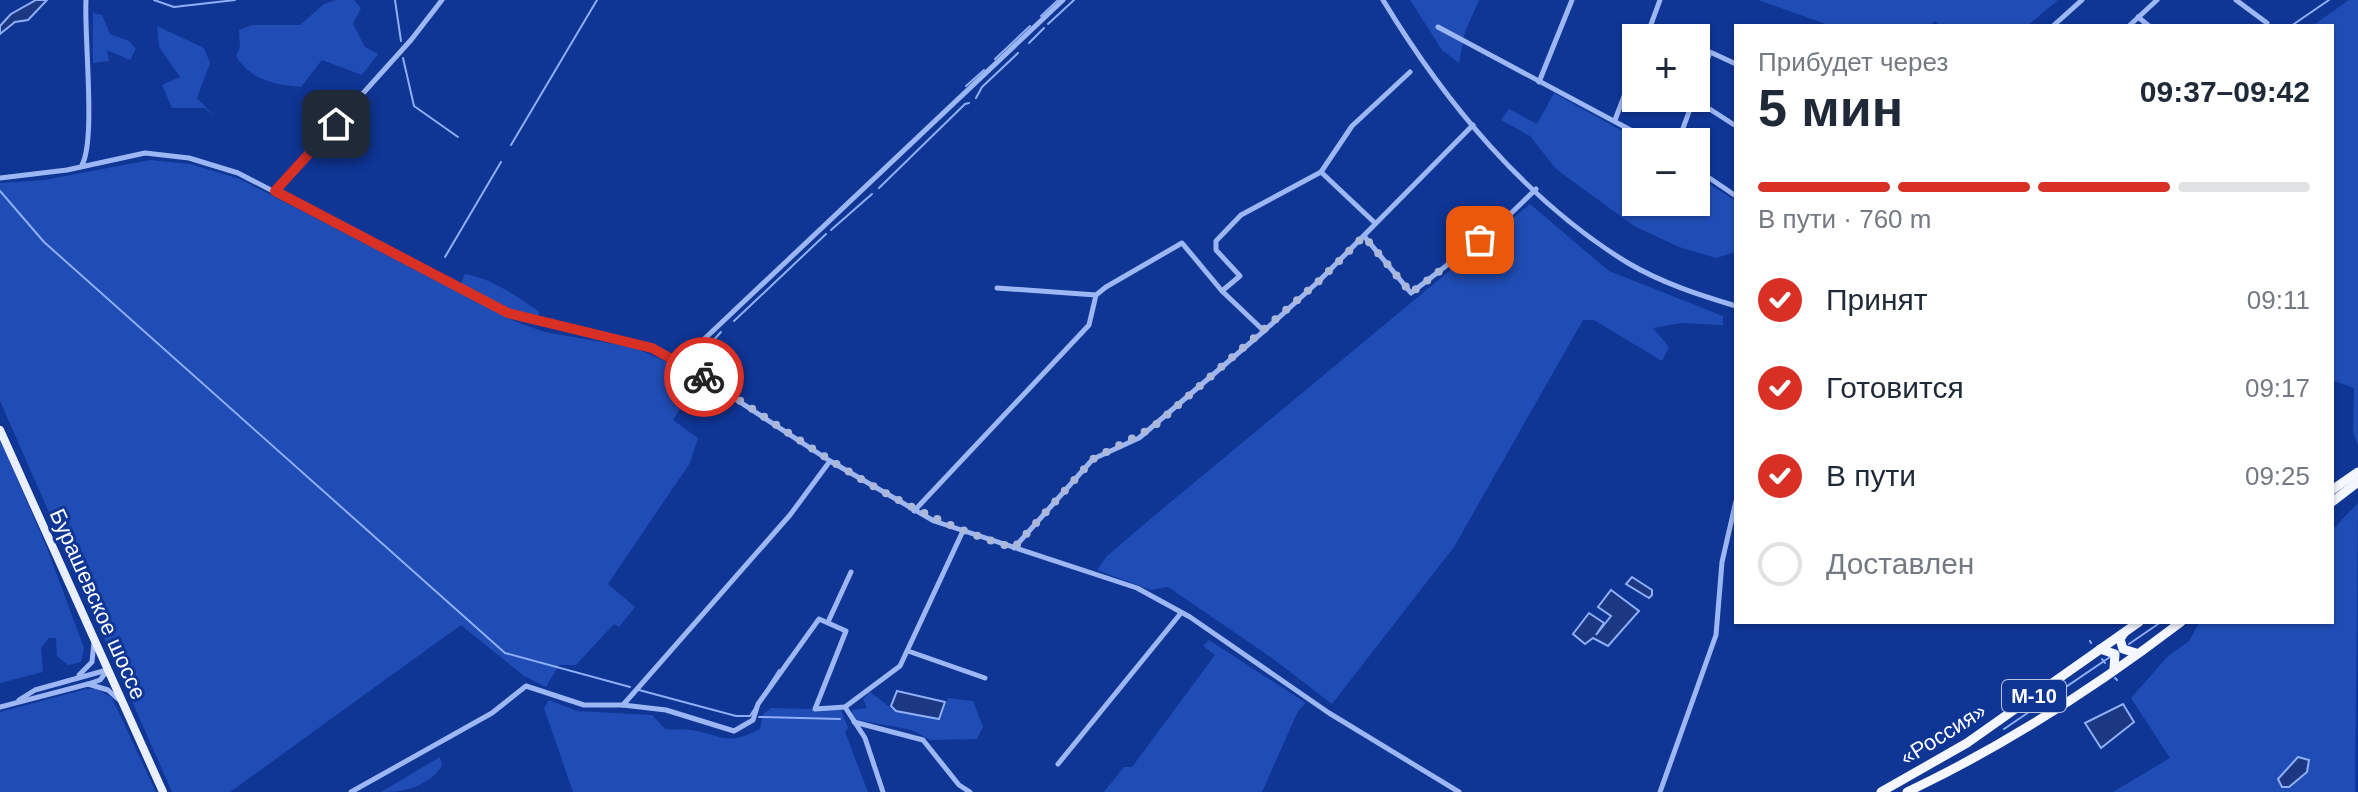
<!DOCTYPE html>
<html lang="ru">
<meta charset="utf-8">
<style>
:root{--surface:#fff;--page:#f6f6f7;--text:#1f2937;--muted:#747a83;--line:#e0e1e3;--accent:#d93025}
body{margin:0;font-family:Arial,sans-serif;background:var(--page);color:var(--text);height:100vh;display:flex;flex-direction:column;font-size:30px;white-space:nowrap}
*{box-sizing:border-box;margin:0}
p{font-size:26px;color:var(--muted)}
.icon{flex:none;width:44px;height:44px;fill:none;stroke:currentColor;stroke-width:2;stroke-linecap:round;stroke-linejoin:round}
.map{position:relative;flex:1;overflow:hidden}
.side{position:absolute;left:1734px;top:24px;width:600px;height:600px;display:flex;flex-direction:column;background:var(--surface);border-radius:0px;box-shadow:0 2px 6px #0004}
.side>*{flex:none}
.fabs{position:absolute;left:1622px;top:24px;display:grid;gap:16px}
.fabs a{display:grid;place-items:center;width:88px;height:88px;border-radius:0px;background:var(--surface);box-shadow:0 2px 6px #0004;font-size:40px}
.pin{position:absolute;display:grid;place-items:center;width:68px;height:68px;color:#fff;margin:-34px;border-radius:16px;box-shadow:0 4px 12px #0006}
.courier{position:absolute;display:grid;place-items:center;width:80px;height:80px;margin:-40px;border:6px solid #d93025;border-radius:50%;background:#fff;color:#222;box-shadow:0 2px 10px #0007}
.head em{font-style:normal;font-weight:700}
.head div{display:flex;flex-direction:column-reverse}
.head{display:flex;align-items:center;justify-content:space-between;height:136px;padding:0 24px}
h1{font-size:52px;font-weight:700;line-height:60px}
.bar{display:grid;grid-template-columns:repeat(4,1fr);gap:12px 8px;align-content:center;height:96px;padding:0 24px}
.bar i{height:10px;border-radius:6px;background:var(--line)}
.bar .current{background:var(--accent)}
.bar p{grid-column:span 4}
ol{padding:0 24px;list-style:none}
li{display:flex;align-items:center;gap:24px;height:88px}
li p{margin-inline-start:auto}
li .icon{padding:8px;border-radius:50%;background:var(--accent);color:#fff;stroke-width:4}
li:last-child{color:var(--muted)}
li i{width:44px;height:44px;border:4px solid var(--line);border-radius:50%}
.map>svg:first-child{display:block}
.green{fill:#204db5}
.water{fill:#1c3882;stroke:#8eaff8;stroke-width:2}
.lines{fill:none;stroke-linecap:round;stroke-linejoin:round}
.stream{stroke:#8eaff8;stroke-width:2}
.minor{stroke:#9db7f4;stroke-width:5}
.primary{stroke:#eaefff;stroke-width:8}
.trunk{stroke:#f4f7ff;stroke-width:9}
.done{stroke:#abb8da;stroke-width:8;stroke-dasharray:0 14.4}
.route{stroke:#d93025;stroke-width:10}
.labels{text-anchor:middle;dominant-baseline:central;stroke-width:6;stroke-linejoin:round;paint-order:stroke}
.shield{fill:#0f3595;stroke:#b7c2df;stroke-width:2}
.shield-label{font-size:20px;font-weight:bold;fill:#fff}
.street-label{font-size:22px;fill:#fff;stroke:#0f3595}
</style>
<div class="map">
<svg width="2358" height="792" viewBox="0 0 2358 792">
<rect width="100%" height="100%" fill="#0f3595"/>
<g class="green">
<path d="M336,0H354L361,8L353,24L365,47L378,54L362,75L322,60L301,87C274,85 251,80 236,56L240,47L239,30L252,25H300L324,4Z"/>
<path d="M1410,0H1479L1465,32L1459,63L1442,50Z"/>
<path d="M1758,0H2058L2027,26H1940L1935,21L1930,26H1831Z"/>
<path d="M2349,0H2358V445L2353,432L2354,388L2332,380V26H2312Z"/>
<path d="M93,13L102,15L110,34L129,41L136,49L130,60L107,50L109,61L93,63Z"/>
<path d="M157,26L204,48L210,63L197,98L214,116L204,108H172L162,85L180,77L159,47Z"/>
<path d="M1554,93L1642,142H1636V202H1696V176L1736,201V252L1716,258L1679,247L1634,226L1556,169L1530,136L1501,120L1509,109L1537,124Z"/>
<path d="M150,160L190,164L240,179L516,322L545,332L635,348L694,374L698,380L673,420L698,438L690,463L608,584L635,607L619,627L614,624L576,665H559L546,687L524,676L461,625L230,792H172L0,401V183L44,180Z"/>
<path d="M1530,204L1609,271L1723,316V325L1681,323L1653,328L1669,347L1662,361L1594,320H1583L1454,547L1332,704L1272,658L1168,587L1151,590L1097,570L1107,556L1155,515Z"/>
<path d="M465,274C491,278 518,297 539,312L538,318L504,308L461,284Z"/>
<path d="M0,439L47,548L84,648L81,662L68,665L57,656L56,638H49L41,648L43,672L0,683Z"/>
<path d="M2358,503L2355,792H2113L2170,758L2131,698L2168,656L2189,641L2199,623L2332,622V530Z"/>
<path d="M1209,640L1306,703L1298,711L1262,792H1104L1124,767H1132L1215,655L1203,646Z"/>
<path d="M86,689H97L112,698L156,792H0V712Z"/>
<path d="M870,692L895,711L940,719L948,698L973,701L983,727L977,739L930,740L912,730L853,719L852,710L867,708L863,699Z"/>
<path d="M549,700L577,711L652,715L665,729C675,731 682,728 691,730C724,735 725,747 760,729L763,714L771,708L841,710L848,728L845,732L868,792H573L544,708Z"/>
<path d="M440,757L442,766C427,787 405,792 381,792Z"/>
</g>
<g class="water">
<path d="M36,0H47L28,20L15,22L0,34V26L11,14Z"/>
<path d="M1632,577L1652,590V595L1649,598L1626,584Z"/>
<path d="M1611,590L1639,611L1608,646L1593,638L1585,644L1573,634L1589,613L1604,623L1596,635L1611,616L1598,607Z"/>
<path d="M897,691L945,702L939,719L896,711L891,706Z"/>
<path d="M2123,704L2134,722L2101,748L2085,723Z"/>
<path d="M2298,757L2309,760L2307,772L2289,787H2282L2278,779Z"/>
</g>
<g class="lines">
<g class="stream">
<path d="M154,0L174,7L235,0"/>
<path d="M395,0L401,41"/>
<path d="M1041,16L1058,0"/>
<path d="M1048,24L1074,0"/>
<path d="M2291,26L2329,0"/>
<path d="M1029,43L1044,28"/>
<path d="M403,58L414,106L458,137"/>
<path d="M995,59L1030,26"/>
<path d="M966,86L984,70"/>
<path d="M976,98L982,87L1018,53"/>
<path d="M511,145L597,0"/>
<path d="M879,188L965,104L969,103"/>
<path d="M0,191L44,242L505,653L630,687"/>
<path d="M831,230L872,194"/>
<path d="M445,257L501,162"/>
<path d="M734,321L826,234"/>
<path d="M702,353L721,332"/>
<path d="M2090,641L2091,643"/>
<path d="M2129,644L2161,622"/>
<path d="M2102,659L2105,663"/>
<path d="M2115,678L2117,680"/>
<path d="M639,690L736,716H750L779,670"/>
<path d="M759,717L840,719"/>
<path d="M2004,729L2110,657"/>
</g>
<g class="minor">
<path d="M1383,0C1444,101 1526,201 1628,263C1662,283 1699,295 1736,306"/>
<path d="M2236,0L2267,23"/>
<path d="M2138,17L2149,26"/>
<path d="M2053,26L2082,0"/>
<path d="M2129,26L2157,0"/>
<path d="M1438,27L1653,142"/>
<path d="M1646,38L1660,0"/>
<path d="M1539,82L1572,0"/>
<path d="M1696,93L1710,52L1736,64"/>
<path d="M1708,108L1736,126"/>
<path d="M1615,120L1636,65"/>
<path d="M1678,142L1694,98"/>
<path d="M82,165C96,139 84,38 86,0"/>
<path d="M1696,169L1736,196"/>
<path d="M1321,172L1375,223"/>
<path d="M0,178L67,170L145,153L189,158L238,173L508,313L634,343L668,355L830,461L934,521L1137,588L1190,617L1329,713L1459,792"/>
<path d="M275,191L411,40L442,0"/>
<path d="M1364,236L1411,293L1499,225L1536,189"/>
<path d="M997,288L1096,295"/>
<path d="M1222,291L1240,276L1216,250V241L1241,215L1321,172L1352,126L1410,72"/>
<path d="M681,361L1063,0"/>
<path d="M914,511L1089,325L1096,295L1106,287L1182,243L1222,291L1264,331L1320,280L1473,125"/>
<path d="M1014,548L1093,459L1139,438L1264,331"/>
<path d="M828,622L851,572"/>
<path d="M908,651L985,678"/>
<path d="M79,675L92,662L94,642"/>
<path d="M88,684L108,690L118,699"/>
<path d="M19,700L35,690L107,670"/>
<path d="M623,705L666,710L734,731L753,720L758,704L819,619L846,631L815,709L845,707"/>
<path d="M0,707L88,684L100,680L107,671"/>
<path d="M854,722L923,740L959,785L970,792"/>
<path d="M1058,764L1181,613"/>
<path d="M351,792L492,713L526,686L584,705H623L790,515L830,461"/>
<path d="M883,792L865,738L845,707L900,666L962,533"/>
<path d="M1660,792L1716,635L1722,562L1736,501"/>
</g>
<path class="primary" d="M0,430L163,792"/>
<g class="trunk">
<path d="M2332,490L2358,472"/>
<path d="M2332,502L2358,482"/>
<path d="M2124,633L2120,639L2123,649L2136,653"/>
<path d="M2100,649L2115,654L2114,668"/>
<path d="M1881,792L1967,743L2139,622"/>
<path d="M1907,792C2004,746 2096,687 2181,622"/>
</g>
</g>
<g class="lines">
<path class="done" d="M704,377C808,444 894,512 1014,548L1093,459L1152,428L1320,280L1364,236L1411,293L1480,240"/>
<path class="route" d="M336,124L275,191L508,313L652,348L704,377"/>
</g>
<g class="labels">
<rect class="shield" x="2002" y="680" width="64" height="32" rx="6"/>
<g class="shield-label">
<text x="2034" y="696">М-10</text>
</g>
<g class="street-label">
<text transform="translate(98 604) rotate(66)">Бурашевское шоссе</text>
<text transform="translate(1943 734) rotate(-32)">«Россия»</text>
</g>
</g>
</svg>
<div class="fabs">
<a>+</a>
<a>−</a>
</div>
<div class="pin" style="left:1480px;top:240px;background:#ea580c"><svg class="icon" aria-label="bag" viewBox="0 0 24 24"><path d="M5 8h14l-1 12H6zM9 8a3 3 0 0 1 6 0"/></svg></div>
<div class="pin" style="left:336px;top:124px;background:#1f2937"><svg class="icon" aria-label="home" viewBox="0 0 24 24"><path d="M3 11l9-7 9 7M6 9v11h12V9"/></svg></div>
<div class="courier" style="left:704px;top:377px"><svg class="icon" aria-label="bike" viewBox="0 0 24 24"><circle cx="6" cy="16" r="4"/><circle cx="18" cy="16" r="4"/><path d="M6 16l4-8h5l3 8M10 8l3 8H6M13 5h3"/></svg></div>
<section class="side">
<div class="head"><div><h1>5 мин</h1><p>Прибудет через</p></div><em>09:37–09:42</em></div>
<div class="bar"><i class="current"></i><i class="current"></i><i class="current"></i><i></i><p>В пути · 760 m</p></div>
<ol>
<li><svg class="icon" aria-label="check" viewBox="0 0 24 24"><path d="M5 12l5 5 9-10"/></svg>Принят<p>09:11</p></li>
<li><svg class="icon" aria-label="check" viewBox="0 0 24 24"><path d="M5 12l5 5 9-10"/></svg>Готовится<p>09:17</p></li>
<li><svg class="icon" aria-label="check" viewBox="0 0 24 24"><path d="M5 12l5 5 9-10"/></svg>В пути<p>09:25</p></li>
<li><i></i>Доставлен</li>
</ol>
</section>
</div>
